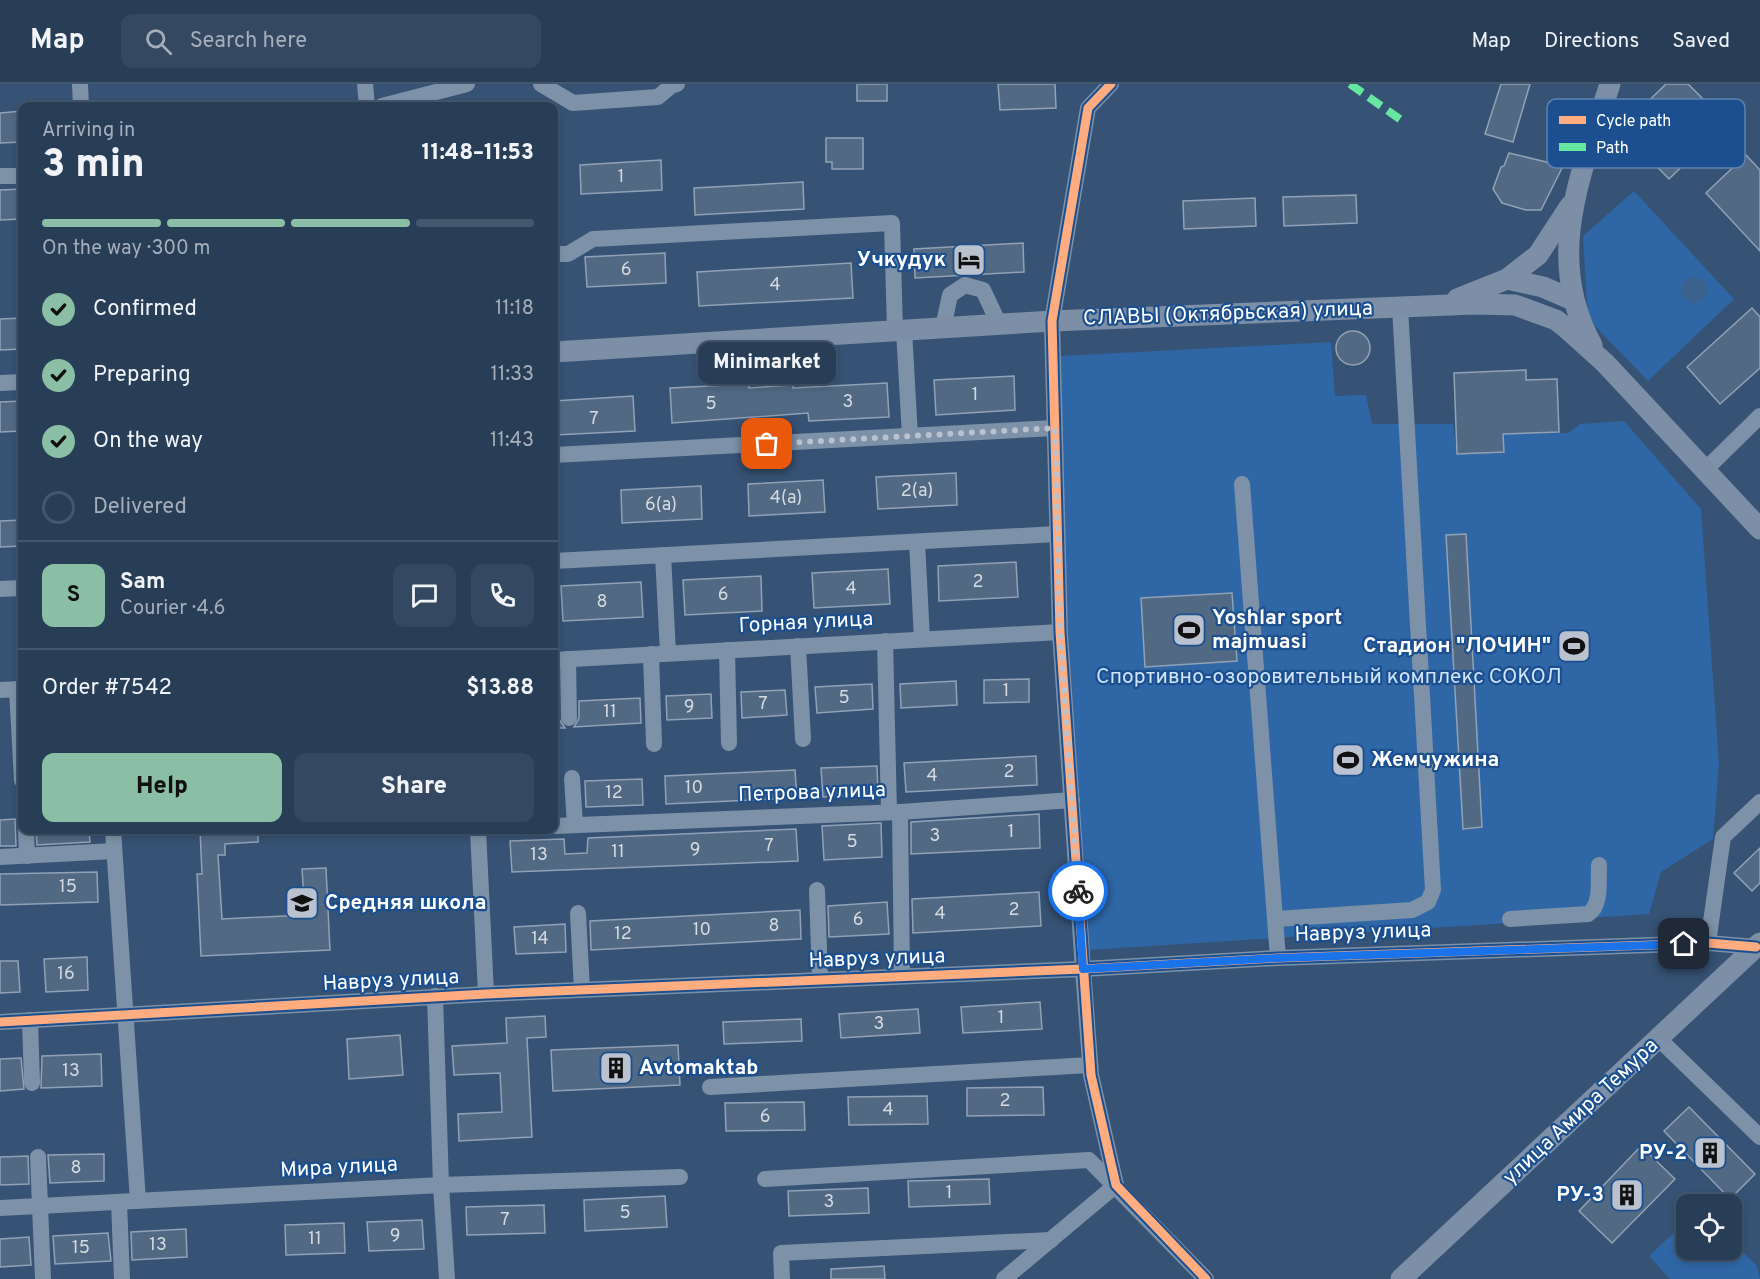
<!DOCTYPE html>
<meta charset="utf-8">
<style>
:root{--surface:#283e57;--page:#344961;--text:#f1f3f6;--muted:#a5aeba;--line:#44576d;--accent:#8abfa5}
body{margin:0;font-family:Overpass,sans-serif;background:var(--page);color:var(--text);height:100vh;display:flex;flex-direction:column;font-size:22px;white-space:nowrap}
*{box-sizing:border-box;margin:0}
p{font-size:20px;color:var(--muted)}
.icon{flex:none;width:33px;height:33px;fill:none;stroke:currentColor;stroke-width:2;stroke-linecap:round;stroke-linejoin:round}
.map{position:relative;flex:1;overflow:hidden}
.details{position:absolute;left:18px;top:18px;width:540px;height:732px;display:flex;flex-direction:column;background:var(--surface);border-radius:12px;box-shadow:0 3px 9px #0003,0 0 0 2px var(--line)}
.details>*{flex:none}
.fabs{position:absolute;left:1676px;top:1110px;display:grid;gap:12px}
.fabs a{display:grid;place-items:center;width:66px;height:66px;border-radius:12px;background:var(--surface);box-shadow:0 3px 9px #0003,0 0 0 2px var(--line);font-size:30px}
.pin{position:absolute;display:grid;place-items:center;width:51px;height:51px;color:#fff;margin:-26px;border-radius:12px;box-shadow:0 3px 9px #0006}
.courier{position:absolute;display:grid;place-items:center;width:60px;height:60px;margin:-30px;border:4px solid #1a73e8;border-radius:50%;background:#fff;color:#222;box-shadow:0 2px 8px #0007}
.bubble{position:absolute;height:42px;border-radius:12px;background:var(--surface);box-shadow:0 3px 9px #0003,0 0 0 2px var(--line);font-size:20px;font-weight:800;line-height:42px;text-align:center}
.headline em{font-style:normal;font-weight:800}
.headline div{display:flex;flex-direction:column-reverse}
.headline{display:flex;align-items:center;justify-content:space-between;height:102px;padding:0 24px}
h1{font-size:39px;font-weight:800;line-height:45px}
.bar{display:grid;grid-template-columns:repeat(4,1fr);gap:9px 6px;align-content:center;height:72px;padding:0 24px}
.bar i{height:8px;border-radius:4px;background:var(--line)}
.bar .selected{background:var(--accent)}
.bar p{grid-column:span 4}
.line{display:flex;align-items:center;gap:15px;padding:0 24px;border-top:2px solid var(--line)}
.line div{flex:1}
.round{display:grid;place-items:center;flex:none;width:63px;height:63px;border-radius:12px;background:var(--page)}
ol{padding:0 24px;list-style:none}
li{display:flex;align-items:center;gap:18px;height:66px}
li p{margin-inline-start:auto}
li .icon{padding:6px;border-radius:50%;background:var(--accent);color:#111;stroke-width:4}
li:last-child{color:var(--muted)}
li i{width:33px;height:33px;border:3px solid var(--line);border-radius:50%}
.primary-button{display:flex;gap:12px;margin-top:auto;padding:12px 24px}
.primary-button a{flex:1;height:69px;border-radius:12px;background:var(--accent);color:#111;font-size:24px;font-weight:800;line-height:69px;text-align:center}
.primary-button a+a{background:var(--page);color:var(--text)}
header{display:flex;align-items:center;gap:36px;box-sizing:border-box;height:84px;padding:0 30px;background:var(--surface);border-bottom:2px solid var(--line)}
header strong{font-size:28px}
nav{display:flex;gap:33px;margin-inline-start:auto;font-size:21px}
.search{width:420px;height:54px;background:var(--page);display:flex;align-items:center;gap:15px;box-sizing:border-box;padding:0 21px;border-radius:12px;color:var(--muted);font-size:22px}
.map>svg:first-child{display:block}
.green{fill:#2f66a5}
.water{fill:#3b618d}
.building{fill:#526984;stroke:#92a2b6;stroke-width:1.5}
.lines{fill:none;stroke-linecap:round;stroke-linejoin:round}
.minor{stroke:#7d92a8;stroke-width:16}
.major{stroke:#7d8ea7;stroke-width:21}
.quiet{stroke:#66e7a1;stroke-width:8;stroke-dasharray:15 8;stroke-linecap:butt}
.cycleway-casing{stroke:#1b4f8f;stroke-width:13}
.cycleway{stroke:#ffac80;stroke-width:9}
.done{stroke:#b9c2ce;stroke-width:6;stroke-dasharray:0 10.8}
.route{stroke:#1a73e8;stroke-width:8}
.labels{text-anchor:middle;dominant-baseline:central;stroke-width:4.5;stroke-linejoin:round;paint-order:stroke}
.number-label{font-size:18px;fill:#d4dae0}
.poi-label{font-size:21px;font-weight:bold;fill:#fff;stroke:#1b4f8f;text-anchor:end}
.street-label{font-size:21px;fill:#fff;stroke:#1b4f8f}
.park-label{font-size:21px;fill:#cfe3fa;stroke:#1b4f8f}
.key{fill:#1b4f8f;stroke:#5f84b1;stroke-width:1.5}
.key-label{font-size:16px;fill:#fff}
</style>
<header>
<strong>Map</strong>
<div class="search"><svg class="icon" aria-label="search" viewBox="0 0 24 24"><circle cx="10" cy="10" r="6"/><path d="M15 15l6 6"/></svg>Search here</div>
<nav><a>Map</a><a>Directions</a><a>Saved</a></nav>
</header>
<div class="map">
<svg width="1760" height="1195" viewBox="0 0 1760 1195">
<rect width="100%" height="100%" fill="#365274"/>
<g class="green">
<path d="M1634,107L1734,215L1648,297L1591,238L1587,222L1583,152Z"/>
<path d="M1331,258L1335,312L1366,311L1372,340H1453L1457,370L1504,368L1503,350L1568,349L1580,340L1624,337L1701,425L1719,680L1713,755L1661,788L1649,830L1089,866L1065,495L1061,272Z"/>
<path d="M1686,1137V1166H1731V1156L1757,1182L1760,1195H1670L1649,1172Z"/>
</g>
<circle class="water" cx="1694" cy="206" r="13"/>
<g class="building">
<rect x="857" y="0" width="30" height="17"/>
<path d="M998,0H1055L1056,24L1000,26Z"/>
<path d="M1501,0H1530L1513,58L1485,50Z"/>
<path d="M1666,0H1688L1727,39L1669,95L1620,45Z"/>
<path d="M22,27V58L0,59V29Z"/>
<path d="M826,54H863V85H832V78H826Z"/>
<path d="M1509,69L1563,82L1541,126H1526L1502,119L1493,105L1501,83L1504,82Z"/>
<path d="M1746,71L1760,86V167L1706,109Z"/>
<path d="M661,76L662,106L581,110L580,81Z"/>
<path d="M803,98L804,125L695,131L694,104Z"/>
<path d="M22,105V135L0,136V106Z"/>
<path d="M1356,111L1357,139L1284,142L1283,113Z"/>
<path d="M1255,114L1256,142L1184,145L1183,117Z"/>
<path d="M1023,159L1024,188L915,194L914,165Z"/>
<path d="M665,169L666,199L587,203L585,173Z"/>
<path d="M851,179L853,214L699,222L697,188Z"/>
<path d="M1752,224L1760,233V284L1720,320L1687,283Z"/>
<path d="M22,234V265L0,266V235Z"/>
<circle cx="1353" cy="264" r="17"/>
<path d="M1526,286V296L1557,295L1559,348L1503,350L1504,368L1457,370L1454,289Z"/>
<path d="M1014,292L1015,326L936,331L934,296Z"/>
<path d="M887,299L889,333L809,337L808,329L672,339L670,304L749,300V304L793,301V304Z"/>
<path d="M633,312L635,347L555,351L554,317Z"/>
<path d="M22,317V347L0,348V318Z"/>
<path d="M956,389L957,421L878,425L876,393Z"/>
<path d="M823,396L825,428L749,432L748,400Z"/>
<path d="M701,402L702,435L622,439L621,406Z"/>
<path d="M22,436V462L0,463V437Z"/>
<path d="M1466,450L1482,743L1463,745L1446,451Z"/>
<path d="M1016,478L1018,513L939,517L938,482Z"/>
<path d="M888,485L890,520L814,524L812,489Z"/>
<path d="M761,492L762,527L685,531L683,496Z"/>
<path d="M641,498L643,533L563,537L561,502Z"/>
<path d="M1232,509L1237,577L1145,583L1141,514Z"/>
<path d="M1029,595V618L984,619V596Z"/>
<path d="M956,597L957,621L901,624L900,600Z"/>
<path d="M872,600L873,625L817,629L815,603Z"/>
<path d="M785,606L787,631L742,634L741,608Z"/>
<path d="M711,610L712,634L667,636L666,612Z"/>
<path d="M640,614L641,639L574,643L579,634V617Z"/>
<path d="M554,618H558L559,635L565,644H554Z"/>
<path d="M1036,672L1037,701L906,708L904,679Z"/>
<path d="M877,682L878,710L823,713L821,684Z"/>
<path d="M795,686L797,714L666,720L665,692Z"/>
<path d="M642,695L643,721L586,723L585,697Z"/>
<path d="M1039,730L1040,764L911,770V738Z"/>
<path d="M15,735L16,762H0V736Z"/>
<path d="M881,739L882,773L824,776L822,742Z"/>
<path d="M796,745L798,777L512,788L510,757L564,755L565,770L587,769L588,754Z"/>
<path d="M36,746H89L90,758L37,761Z"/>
<path d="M200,746H258V758L225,760V771H218L222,835L305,831L302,785L326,784L330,866L201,872L197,790H202Z"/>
<path d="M1760,764V799L1752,807L1734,789Z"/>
<path d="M97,788L98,818L0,821V790Z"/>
<path d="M1039,808L1041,842L913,849L912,815Z"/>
<path d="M887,818L889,850L829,853L828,822Z"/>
<path d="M800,826L801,855L591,866L590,837Z"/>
<path d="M565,840L566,868L516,870L514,843Z"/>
<path d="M87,873L88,906L46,908L44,875Z"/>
<path d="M0,877H18L20,908L0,909Z"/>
<path d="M1040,918L1042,945L963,949L961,923Z"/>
<path d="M918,925L920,949L841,954L839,930Z"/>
<path d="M545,932L546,953L527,954L532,1053L459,1057L458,1030L502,1028L500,989L454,991L452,962L507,959L506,934Z"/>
<path d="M801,935L802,957L724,960L723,938Z"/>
<path d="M400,951L403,991L349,995L347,955Z"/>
<path d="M678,961L680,1001L553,1007L551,966Z"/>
<path d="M101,970L102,1002L41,1004L42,972Z"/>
<path d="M21,974L24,1005L0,1007V975Z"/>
<path d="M1043,1003L1044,1031L967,1032V1004Z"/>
<path d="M927,1012L928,1040L849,1041L848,1013Z"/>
<path d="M804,1018L805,1046L726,1047L725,1019Z"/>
<path d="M1689,1023L1755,1090L1730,1115L1664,1047Z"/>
<path d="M1641,1062L1675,1095L1612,1159L1579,1127Z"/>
<path d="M104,1070V1097L50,1099L48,1071Z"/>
<path d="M28,1072L29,1100L0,1101V1073Z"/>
<path d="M989,1095L990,1120L909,1123L908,1097Z"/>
<path d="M868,1104L869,1129L789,1132L788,1107Z"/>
<path d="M665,1112L667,1143L585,1147L584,1116Z"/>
<path d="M544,1121L545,1149L467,1151L466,1123Z"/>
<path d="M422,1136L424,1165L369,1167L367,1138Z"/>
<path d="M344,1139L345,1169L286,1171L285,1141Z"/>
<path d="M186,1145L187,1173L132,1176L131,1148Z"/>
<path d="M108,1149L111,1177L55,1180L53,1152Z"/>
<path d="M29,1153L31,1181L0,1183V1155Z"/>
<path d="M884,1182L885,1195H831V1185Z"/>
</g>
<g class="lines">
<g class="minor">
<path d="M80,0L81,22"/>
<path d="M365,0L367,22"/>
<path d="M541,0L573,19L658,13L671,2L677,0"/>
<path d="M1111,0L1088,24L1052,237L1060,548L1083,885L1091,991L1116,1101"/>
<path d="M382,22L467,0"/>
<path d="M0,92H22"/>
<path d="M554,170H568L593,155L892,139L895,247"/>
<path d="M943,244L950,211L965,201L983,206L999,240"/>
<path d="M904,246L910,352"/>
<path d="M0,299L22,298"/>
<path d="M554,371L1055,344"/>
<path d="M1705,386L1760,332"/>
<path d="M1242,400L1278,874"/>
<path d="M917,458L922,555"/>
<path d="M663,471L668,569"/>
<path d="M554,477L1057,450"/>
<path d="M0,505L22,504"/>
<path d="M885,557L889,728"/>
<path d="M798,562L803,655"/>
<path d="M727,566L729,659"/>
<path d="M651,570L654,660"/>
<path d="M568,575L569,634"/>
<path d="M554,576L1060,548"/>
<path d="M17,605L22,696"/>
<path d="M0,606L22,605"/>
<path d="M572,694L575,741"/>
<path d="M900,728L902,892"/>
<path d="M554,742L900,728L1072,716"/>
<path d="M26,746L27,772"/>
<path d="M113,746L138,1117"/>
<path d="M478,746L486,910"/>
<path d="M0,773L114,767"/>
<path d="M817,806L820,896"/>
<path d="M578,829L582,906"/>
<path d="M1276,835L1412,826L1428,818L1433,806L1400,223"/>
<path d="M1510,835L1588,830C1602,822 1598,796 1599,781"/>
<path d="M1708,859L1723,753L1760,718"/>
<path d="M435,912L441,1101L447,1195"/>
<path d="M30,936L32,999"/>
<path d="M0,938L486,910L1083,885L1278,874L1708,859L1756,863"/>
<path d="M1659,955L1760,1053"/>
<path d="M710,1003L1090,981"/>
<path d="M38,1073L43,1195"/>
<path d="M765,1095L1089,1076L1206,1195"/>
<path d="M119,1118L122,1195"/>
<path d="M0,1124L441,1101L680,1093"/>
<path d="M782,1195L781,1169L1051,1156"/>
<path d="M1004,1195L1116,1101"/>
</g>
<g class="major">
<path d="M1507,195L1543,203L1573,216"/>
<path d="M1457,215L1507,195L1538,171L1570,122"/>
<path d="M1592,261C1543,172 1582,88 1610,0"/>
<path d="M554,268L1052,237L1475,220L1515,221L1556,236L1565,243L1605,279L1760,445"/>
<path d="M1401,1195L1760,859"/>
</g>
<path class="quiet" d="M1350,0L1404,38"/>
<g class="cycleway-casing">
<g id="cycleway">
<path d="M1111,0L1088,24L1052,237L1060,548L1091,991L1116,1101L1206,1195"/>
<path d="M0,938L486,910L1083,885L1278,874L1708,859L1756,863"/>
</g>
</g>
<use href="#cycleway" class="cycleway"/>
</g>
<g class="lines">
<path class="done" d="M767,360L1055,344L1060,548L1078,807"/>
<path class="route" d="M1078,807L1083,885L1278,874L1684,860"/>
</g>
<defs>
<g id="hotel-square" transform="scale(1.725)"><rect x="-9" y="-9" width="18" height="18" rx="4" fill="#b9c2ce" stroke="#1b4f8f"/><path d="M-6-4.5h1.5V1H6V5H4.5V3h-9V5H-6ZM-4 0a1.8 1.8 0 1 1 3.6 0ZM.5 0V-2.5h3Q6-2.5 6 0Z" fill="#111"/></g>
<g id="stadium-square" transform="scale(1.725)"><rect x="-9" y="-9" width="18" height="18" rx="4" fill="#b9c2ce" stroke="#1b4f8f"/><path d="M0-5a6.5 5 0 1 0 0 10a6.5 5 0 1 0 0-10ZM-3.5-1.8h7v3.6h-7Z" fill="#111"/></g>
<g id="school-square" transform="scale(1.725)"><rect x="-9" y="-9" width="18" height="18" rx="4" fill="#b9c2ce" stroke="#1b4f8f"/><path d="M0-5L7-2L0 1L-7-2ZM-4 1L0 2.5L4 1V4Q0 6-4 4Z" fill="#111"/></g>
<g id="building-square" transform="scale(1.725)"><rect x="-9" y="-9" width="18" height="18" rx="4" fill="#b9c2ce" stroke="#1b4f8f"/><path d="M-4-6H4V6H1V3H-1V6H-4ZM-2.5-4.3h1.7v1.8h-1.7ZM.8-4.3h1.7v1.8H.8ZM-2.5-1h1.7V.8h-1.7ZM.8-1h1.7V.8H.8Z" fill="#111"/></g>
</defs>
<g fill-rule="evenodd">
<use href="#hotel-square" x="969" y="176"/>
<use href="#stadium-square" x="1189" y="546"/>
<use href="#stadium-square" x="1574" y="562"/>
<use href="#stadium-square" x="1348" y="676"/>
<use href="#school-square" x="302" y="819"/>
<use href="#building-square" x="616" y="984"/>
<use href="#building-square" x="1710" y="1069"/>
<use href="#building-square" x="1627" y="1111"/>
</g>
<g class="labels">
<g class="number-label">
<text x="621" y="93">1</text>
<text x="626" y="186">6</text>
<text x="775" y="201">4</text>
<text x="975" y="311">1</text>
<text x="848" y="318">3</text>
<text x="711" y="320">5</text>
<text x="594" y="335">7</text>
<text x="917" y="407">2(а)</text>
<text x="786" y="414">4(а)</text>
<text x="661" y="421">6(а)</text>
<text x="978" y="498">2</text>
<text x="851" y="505">4</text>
<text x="723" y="511">6</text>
<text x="602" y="518">8</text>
<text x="1006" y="607">1</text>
<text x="844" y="614">5</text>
<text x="763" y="620">7</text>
<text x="689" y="623">9</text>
<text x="610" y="628">11</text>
<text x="1009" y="688">2</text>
<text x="932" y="692">4</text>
<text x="694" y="704">10</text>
<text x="614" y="709">12</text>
<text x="1011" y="748">1</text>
<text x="935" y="752">3</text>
<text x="852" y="758">5</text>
<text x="769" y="762">7</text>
<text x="695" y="766">9</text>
<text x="618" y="768">11</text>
<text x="539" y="771">13</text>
<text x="68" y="803">15</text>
<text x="1014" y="826">2</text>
<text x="940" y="830">4</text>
<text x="858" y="836">6</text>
<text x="774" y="842">8</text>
<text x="702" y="846">10</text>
<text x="623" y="850">12</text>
<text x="540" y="855">14</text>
<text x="66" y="890">16</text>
<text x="1001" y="934">1</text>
<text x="879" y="940">3</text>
<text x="71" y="987">13</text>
<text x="1005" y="1017">2</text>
<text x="888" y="1026">4</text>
<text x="765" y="1033">6</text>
<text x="76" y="1084">8</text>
<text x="949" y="1109">1</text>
<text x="829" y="1118">3</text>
<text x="625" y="1129">5</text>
<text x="505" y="1136">7</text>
<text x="395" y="1152">9</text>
<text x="315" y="1155">11</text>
<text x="158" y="1161">13</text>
<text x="81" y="1164">15</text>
</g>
<g class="poi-label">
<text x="946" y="176">Учкудук</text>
<text x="1212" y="534" text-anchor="start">Yoshlar sport<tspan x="1212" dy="24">majmuasi</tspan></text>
<text x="1551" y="562">Стадион "ЛОЧИН"</text>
<text x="1371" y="676" text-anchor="start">Жемчужина</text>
<text x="325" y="819" text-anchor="start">Средняя школа</text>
<text x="639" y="984" text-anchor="start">Avtomaktab</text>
<text x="1687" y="1069">РУ-2</text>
<text x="1604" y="1111">РУ-3</text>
</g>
<g class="street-label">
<text transform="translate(1228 230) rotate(-2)">СЛАВЫ (Октябрьская) улица</text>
<text transform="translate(806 539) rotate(-3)">Горная улица</text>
<text transform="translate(812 709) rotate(-2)">Петрова улица</text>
<text transform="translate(1363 849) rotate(-2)">Навруз улица</text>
<text transform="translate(877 875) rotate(-2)">Навруз улица</text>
<text transform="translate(391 897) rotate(-3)">Навруз улица</text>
<text transform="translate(1581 1028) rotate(-43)">улица Амира Темура</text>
<text transform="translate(339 1084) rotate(-3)">Мира улица</text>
</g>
<g class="park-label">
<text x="1329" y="593">Спортивно-озоровительный комплекс СОКОЛ</text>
</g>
</g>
<rect x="1547" y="15" width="198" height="69" rx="9" class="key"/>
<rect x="1559" y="32" width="27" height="8" fill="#ffac80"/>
<rect x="1559" y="59" width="27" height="8" fill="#66e7a1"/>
<g class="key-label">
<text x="1596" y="42">Cycle path</text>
<text x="1596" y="69">Path</text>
</g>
</svg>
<div class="fabs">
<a><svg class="icon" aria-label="locate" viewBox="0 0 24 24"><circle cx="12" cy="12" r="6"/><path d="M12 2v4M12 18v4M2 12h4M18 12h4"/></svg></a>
</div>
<div class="pin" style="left:767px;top:360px;background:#ea580c"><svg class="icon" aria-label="bag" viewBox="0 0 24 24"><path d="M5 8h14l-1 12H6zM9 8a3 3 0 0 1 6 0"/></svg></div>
<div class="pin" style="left:1684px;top:860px;background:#1f2937"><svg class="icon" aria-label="home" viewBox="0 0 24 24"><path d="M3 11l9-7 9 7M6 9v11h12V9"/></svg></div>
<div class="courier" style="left:1078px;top:807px"><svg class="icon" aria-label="bike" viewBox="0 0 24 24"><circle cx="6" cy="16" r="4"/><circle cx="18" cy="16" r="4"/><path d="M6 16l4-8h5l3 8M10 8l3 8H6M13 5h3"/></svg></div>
<div class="bubble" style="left:698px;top:258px;width:138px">Minimarket</div>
<section class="details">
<div class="headline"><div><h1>3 min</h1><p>Arriving in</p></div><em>11:48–11:53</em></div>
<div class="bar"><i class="selected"></i><i class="selected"></i><i class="selected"></i><i></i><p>On the way · 300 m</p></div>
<ol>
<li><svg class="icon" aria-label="check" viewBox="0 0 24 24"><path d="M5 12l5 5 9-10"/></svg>Confirmed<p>11:18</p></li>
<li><svg class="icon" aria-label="check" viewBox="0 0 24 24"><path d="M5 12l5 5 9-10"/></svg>Preparing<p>11:33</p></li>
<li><svg class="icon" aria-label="check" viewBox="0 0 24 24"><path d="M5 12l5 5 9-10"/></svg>On the way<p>11:43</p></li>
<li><i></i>Delivered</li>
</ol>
<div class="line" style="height:108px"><b class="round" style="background:var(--accent);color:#111">S</b><div><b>Sam</b><p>Courier · 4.6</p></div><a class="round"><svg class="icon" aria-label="chat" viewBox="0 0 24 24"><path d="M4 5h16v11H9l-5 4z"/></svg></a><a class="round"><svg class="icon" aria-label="phone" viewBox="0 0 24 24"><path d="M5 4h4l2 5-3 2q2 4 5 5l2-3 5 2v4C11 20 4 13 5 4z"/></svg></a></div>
<div class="line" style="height:78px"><div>Order #7542</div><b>$13.88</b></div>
<div class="primary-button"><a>Help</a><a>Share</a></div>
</section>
</div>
